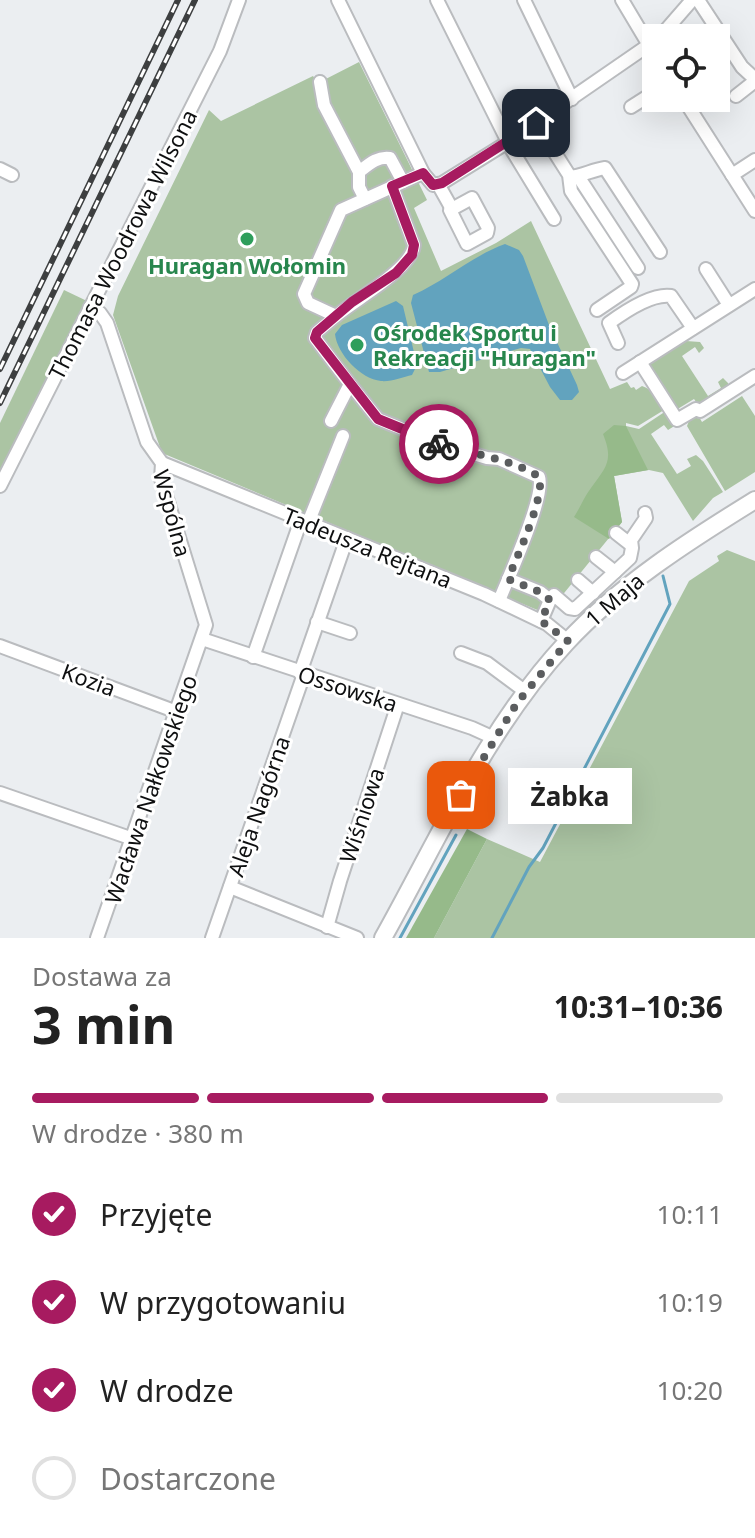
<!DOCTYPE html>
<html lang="pl">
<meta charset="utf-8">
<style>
:root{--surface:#fff;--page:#f6f6f6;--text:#222;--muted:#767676;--line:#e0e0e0;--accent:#a71b60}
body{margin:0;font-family:"Noto Sans",sans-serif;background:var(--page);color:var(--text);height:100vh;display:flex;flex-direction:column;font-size:30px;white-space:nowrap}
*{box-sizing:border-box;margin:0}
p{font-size:26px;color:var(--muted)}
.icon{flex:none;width:44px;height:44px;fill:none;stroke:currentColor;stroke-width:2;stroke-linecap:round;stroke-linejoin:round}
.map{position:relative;height:938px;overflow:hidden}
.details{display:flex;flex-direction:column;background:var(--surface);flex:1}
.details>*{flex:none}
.buttons{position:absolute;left:642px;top:24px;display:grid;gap:16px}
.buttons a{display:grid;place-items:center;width:88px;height:88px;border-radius:0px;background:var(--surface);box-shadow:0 8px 32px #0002;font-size:40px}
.pin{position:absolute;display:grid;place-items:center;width:68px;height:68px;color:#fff;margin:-34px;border-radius:16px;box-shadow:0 4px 12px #0006}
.courier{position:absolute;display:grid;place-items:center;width:80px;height:80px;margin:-40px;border:6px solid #a71b60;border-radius:50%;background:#fff;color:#222;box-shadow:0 2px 10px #0007}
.bubble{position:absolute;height:56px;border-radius:0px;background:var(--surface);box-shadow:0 8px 32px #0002;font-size:26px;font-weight:700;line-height:56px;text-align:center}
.summary em{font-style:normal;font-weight:700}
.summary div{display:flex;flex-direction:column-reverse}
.summary{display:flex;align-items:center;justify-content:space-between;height:136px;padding:0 32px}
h1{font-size:52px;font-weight:700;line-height:60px}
.bar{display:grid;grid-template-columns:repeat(4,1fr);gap:12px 8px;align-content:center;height:96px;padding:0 32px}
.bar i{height:10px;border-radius:6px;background:var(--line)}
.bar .on{background:var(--accent)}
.bar p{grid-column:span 4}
ol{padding:0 32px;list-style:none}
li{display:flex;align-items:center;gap:24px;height:88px}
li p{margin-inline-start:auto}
li .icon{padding:8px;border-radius:50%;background:var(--accent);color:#fff;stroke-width:4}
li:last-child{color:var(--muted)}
li i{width:44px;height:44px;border:4px solid var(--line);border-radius:50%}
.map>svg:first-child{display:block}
.green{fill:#abc4a3}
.forest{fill:#96ba8a}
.water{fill:#62a3be}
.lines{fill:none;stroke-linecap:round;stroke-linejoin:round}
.stream{stroke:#62a3be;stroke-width:3}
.minor-casing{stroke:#babcbf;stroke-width:16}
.major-casing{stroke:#babcbf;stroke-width:20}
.minor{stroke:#fff;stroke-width:12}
.major{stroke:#fff;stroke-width:16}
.rail-casing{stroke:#3d3f40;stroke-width:6}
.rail{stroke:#fff;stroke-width:3;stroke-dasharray:9;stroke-linecap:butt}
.done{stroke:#5b5d5f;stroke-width:8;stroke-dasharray:0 14.4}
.route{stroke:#a71b60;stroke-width:10}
.leisure-dot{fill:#2e9e5b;stroke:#fff;stroke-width:3}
.labels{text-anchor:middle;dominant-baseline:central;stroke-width:6;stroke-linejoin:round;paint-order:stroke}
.street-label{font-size:22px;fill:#0e0f10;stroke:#fff}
.leisure-label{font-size:22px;font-weight:bold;fill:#27864d;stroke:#fff}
</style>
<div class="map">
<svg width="755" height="938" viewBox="0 0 755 938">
<rect width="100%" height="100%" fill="#ebeef1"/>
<g class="green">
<path d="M359,62L427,200L414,208L441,271L496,243L531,221L610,389L627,382L631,388L634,387L636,390L642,386C654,390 658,399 664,410L638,426L626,423V426L639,429L666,411L676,425L668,430L664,425L651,434L677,474L691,466L687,459L696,455L703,461L723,492L713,498L693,521L663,473L649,470L614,476L622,522L547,614L162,453L113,315L118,296L209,110L221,121L313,76L318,83Z"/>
<path d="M64,290L87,301L0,476V423Z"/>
<path d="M686,341L700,342L704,348L699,353L695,347L682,356L708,396L721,388L718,382L723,378L728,383V390L699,406L694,399L676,410L648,365Z"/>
<path d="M742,396L755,416V472L725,491L687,426L689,421L698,415L702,422Z"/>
<path d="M727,550L755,561V938H434L487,839L540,862L689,581L719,561L717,556Z"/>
</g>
<g class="forest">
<path d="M614,425L626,426L648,470L614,476L622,522L609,539L574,517C580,508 584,497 591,488C606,467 614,461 603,434Z"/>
<path d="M467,829L487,839L434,938H406Z"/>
</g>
<g class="water">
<path d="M505,244L519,250L523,256L549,325L577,385L579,392L572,400H560L550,387L530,349L521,348L440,372H429L411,303L413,295C445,281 472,256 505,244Z"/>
<path d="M396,301L403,306L417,365L412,375C403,377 391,382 381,381C361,379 337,354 335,334L342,325Z"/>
</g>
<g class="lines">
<g class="stream">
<path d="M400,938L456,835"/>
<path d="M492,938L529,867L543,848L670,604L663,576"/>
</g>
<g class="minor-casing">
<g id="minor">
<path d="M338,0L423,173L433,185L442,183L508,142L656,40"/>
<path d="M437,0L512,150L554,219"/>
<path d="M524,0L572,99"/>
<path d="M622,0L656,57"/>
<path d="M698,0L742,67L755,79"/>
<path d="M659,38L692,0"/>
<path d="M320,82L324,105L359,172"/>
<path d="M736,96L755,81"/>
<path d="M683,98L755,211"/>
<path d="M631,107L656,91"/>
<path d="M536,123L569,175L571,191L632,284L631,287L597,310"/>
<path d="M0,169L12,175"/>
<path d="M732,175L755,160"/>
<path d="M578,176L638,268"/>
<path d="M570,177C582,176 592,170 605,168L660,252"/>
<path d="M438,184L452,209"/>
<path d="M472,198L488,228L487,233L467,244L450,210Z"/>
<path d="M365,199L359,187V172C368,165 377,156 390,158L403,182"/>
<path d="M706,269L729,305"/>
<path d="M90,307L100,313L107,323L147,442L162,463L161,479L206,625L97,938"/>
<path d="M336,316C356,299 412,269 414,245L392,186"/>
<path d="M618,343L609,323C624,312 652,293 671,296L693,328"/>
<path d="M640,362L677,420L696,409L700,411L755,376"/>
<path d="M623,373L755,289"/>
<path d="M350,384L315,338L317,332L336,316L308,303L304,294L341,210L423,173"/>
<path d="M331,421L350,384L378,419L440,444L487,458L499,459L539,477C546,496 508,578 499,601"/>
<path d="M162,463L484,594L547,624L568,641"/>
<path d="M0,486L220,51L239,0"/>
<path d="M308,523L343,436"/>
<path d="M616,533L630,544"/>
<path d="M596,557L615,572"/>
<path d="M508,579L540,592L550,600L541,621"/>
<path d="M578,580L593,593"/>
<path d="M554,595L569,608L575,609L630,558L632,548L631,540L646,518L645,513"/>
<path d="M317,622L350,633"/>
<path d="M202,639L472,728L494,738"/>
<path d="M0,646L177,712"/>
<path d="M461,653L487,663L526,692"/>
<path d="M253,657L301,520"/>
<path d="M300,673L347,538"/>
<path d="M0,793L133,839"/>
<path d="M230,887L357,938"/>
<path d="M327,927L340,881L398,704"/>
<path d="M212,938L304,674"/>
</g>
</g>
<g class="major-casing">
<path id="major" d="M383,938C439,838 487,728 566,643C621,584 687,542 755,500"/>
</g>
<use href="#minor" class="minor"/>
<use href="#major" class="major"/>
<g class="rail-casing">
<g id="rail">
<path d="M0,369L178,0"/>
<path d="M0,403L195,0"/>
</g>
</g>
<use href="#rail" class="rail"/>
</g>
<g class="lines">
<path class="done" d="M439,444C468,453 516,460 539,477C546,495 516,559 508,579L540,592L550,600L541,621L568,641L517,703L461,795"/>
<path class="route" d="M439,444L378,419L315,338L317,332L352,302L396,273L412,255L414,245L392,186L423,173L433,185L442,183L536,123"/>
</g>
<g class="leisure-dot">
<circle cx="247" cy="239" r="8"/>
<circle cx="357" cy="345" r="8"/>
</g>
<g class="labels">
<g class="street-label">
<text transform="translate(122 244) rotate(-63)">Thomasa Woodrowa Wilsona</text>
<text transform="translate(173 513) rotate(75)">Wspólna</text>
<text transform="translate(368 547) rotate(22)">Tadeusza Rejtana</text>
<text transform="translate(614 599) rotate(-41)">1 Maja</text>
<text transform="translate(89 679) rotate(20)">Kozia</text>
<text transform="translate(348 688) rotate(18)">Ossowska</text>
<text transform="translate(150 789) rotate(-71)">Wacława Nałkowskiego</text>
<text transform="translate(258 806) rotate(-71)">Aleja Nagórna</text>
<text transform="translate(361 815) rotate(-72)">Wiśniowa</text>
</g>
<g class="leisure-label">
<text x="247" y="265">Huragan Wołomin</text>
<text x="373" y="332" text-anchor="start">Ośrodek Sportu i<tspan x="373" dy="25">Rekreacji "Huragan"</tspan></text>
</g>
</g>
</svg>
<div class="buttons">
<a><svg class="icon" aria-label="locate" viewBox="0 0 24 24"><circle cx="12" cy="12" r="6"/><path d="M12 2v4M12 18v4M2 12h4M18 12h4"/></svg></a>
</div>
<div class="pin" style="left:461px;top:795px;background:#ea580c"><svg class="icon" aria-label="bag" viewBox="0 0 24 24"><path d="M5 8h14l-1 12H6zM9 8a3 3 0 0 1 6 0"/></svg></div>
<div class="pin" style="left:536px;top:123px;background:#1f2937"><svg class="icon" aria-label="home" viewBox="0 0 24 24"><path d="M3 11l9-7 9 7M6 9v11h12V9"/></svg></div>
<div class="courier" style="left:439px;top:444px"><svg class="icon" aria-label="bike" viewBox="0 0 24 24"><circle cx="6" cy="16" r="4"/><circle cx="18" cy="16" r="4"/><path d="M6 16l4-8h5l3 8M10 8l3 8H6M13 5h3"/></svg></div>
<div class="bubble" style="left:508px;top:768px;width:124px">Żabka</div>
</div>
<section class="details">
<div class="summary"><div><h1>3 min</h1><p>Dostawa za</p></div><em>10:31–10:36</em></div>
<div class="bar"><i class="on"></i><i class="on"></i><i class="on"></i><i></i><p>W drodze · 380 m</p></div>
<ol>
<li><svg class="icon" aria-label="check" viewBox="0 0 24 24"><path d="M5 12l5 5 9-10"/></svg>Przyjęte<p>10:11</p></li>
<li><svg class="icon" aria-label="check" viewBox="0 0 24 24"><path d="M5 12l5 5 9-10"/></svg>W przygotowaniu<p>10:19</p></li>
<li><svg class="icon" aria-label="check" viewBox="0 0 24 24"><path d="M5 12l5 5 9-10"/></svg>W drodze<p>10:20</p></li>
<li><i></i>Dostarczone</li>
</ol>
</section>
